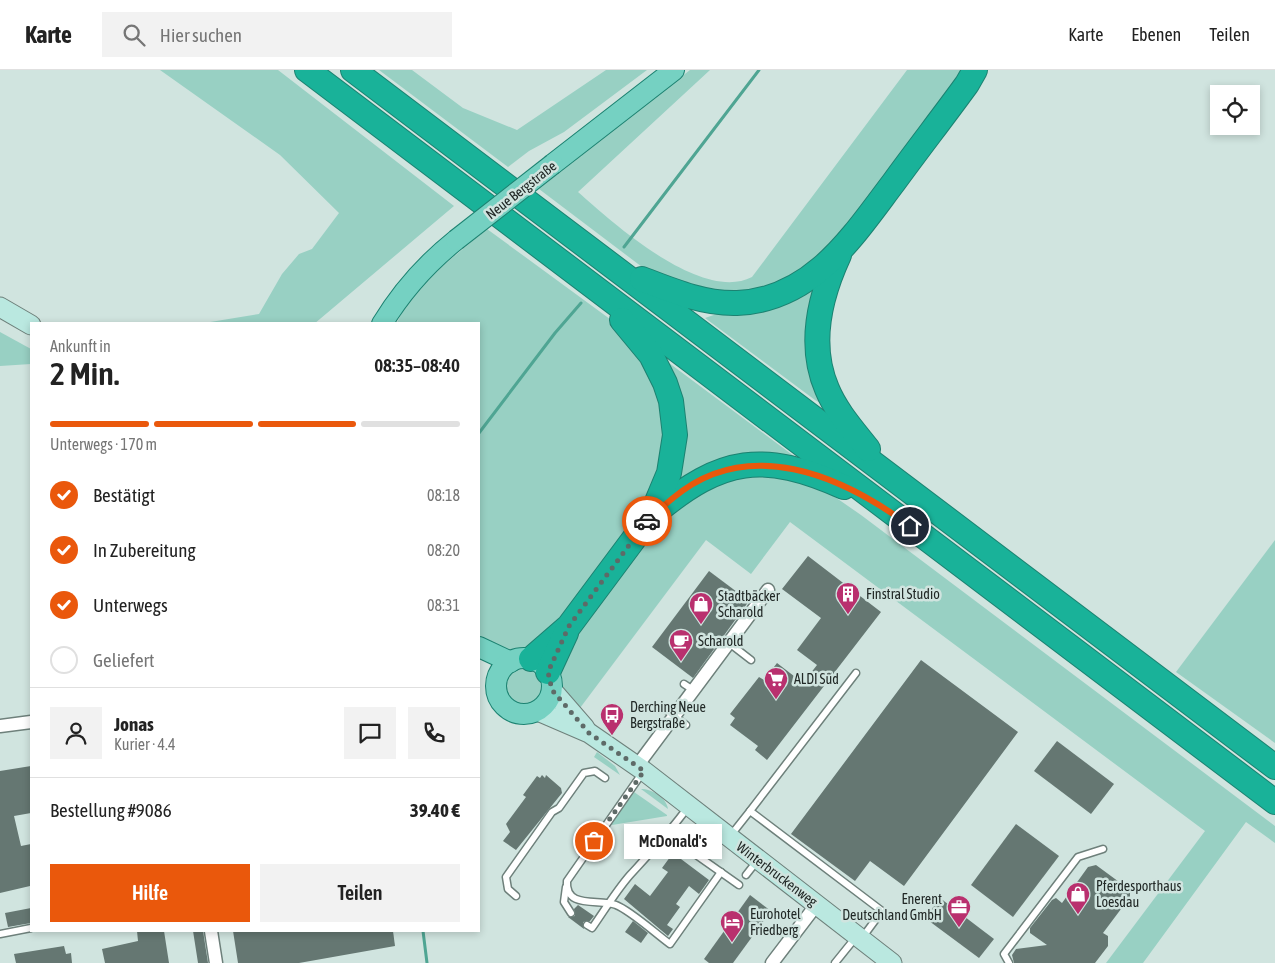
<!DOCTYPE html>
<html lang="de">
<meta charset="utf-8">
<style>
:root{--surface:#fff;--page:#f2f2f2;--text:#222;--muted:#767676;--line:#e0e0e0;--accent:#ea580c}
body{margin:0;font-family:"Asap Condensed",sans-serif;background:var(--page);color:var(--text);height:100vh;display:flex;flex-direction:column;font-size:19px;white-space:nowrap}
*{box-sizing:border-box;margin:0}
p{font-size:16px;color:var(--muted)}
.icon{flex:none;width:28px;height:28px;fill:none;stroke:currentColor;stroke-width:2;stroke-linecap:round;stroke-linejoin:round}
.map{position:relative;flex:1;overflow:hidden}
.panel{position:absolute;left:30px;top:252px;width:450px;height:610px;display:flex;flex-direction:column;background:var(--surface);border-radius:0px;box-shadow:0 2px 8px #0003}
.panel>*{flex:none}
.tools{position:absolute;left:1210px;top:15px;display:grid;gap:10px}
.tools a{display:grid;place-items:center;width:50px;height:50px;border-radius:0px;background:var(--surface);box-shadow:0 2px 8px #0003;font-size:25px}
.pin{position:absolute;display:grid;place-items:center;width:42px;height:42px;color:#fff;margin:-21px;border:2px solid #fff;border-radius:50%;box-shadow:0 1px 5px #0007}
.courier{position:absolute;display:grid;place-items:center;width:50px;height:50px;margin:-25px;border:4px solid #ea580c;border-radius:50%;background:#fff;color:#222;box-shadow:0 1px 6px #0007}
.bubble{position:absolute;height:35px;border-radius:0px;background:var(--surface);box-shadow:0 2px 8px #0003;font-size:16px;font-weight:600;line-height:35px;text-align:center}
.headline em{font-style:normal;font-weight:600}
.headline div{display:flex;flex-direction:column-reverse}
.headline{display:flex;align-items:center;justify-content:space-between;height:85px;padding:0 20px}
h1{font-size:32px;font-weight:600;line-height:38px}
.bar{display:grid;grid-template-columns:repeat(4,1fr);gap:8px 5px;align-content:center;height:60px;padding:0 20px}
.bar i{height:6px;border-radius:4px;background:var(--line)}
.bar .current{background:var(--accent)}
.bar p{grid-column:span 4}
.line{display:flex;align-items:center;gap:12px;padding:0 20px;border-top:1px solid var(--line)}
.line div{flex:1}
.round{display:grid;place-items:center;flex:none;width:52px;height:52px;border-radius:0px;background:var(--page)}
ol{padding:0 20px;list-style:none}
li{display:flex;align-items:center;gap:15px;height:55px}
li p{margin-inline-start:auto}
li .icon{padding:5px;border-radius:50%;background:var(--accent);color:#fff;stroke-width:4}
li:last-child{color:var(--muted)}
li i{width:28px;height:28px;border:2px solid var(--line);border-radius:50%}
.button{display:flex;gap:10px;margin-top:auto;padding:10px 20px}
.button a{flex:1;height:58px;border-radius:0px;background:var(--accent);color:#fff;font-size:20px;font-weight:600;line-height:58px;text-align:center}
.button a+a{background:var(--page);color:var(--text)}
header{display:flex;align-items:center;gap:30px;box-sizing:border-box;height:70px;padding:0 25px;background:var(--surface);border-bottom:1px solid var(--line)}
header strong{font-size:24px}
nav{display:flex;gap:28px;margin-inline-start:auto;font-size:18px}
.search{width:350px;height:45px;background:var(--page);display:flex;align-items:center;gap:12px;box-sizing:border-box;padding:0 18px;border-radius:0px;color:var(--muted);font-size:19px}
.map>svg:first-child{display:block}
.green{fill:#98d0c3}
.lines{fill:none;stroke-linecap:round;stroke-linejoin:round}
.stream{stroke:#4fa593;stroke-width:3}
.building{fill:#657772}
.lane-casing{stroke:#6e807b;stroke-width:9}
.street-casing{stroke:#6e807b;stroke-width:15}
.secondary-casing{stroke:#6e807b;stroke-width:21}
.primary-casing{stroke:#1c8271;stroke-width:22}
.highway-casing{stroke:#1c8271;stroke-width:26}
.lane{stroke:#fff;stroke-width:6}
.street{stroke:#fff;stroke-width:12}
.secondary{stroke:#bae8e0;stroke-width:19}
.primary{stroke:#75d1c2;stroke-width:20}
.highway{stroke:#19b299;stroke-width:24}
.primary-bridge-casing{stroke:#1c8271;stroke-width:22;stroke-linecap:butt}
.primary-bridge{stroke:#75d1c2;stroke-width:20}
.done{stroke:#5e6a67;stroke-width:5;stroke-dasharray:0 9}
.route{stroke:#ea580c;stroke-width:6}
.labels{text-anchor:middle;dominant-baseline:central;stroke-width:5;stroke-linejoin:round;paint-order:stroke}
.street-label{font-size:14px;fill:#212826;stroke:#d0e4df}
.poi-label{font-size:14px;fill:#212826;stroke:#d0e4df;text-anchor:start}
</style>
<header>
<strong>Karte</strong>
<div class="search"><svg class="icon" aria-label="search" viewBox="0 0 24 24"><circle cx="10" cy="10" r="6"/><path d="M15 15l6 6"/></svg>Hier suchen</div>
<nav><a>Karte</a><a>Ebenen</a><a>Teilen</a></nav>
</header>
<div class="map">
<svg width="1275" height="893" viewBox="0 0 1275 893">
<rect width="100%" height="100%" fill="#d0e4df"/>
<g class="green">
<path d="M160,0H278L454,136L314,254H198L259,244L282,204L299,184L312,179L339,143L280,85Z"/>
<path d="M379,0H412L463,38L517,60L606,0H647L564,62L529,81L508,97Z"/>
<path d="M690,0H710L578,122C614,154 702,233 752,207L907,0H966L823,192L796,211L721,227L650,203L539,119Z"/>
<path d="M487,159L614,252L649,290L670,368L646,437L560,552L534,577L511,584L479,573V254H396L411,226L440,198Z"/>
<path d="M821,208L831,339L815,330L705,248Z"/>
<path d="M0,262L31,279V294L0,296Z"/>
<path d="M669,293L802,392L672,418L680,336Z"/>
<path d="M733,403H789L822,418L861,445L1275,756V773L1246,752L1143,893H1106L1205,761L790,452L751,504L706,470L577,642L559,621L556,607L574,562L659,447Z"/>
<path d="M1275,470V673L1176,602Z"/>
<circle cx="522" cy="617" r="21"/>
<path d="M597,682L615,696L620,705L594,687Z"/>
<path d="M641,719C652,719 666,727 668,739Z"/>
<path d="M634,722L667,745V746L612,755V752Z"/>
</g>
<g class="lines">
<g class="stream">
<path d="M624,177L759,0"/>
<path d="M479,363L555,263L581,233"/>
<path d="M423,861L427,893"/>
</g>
</g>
<g class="building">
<path d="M808,486L881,542L767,690L755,680L758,676L730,655L735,648L730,644L759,607L764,610L777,593L803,613L817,595L797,580L821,548L782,519Z"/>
<path d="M709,501L749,531L693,608L652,577Z"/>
<path d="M921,590L1018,662L904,816L870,791L855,811L791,764Z"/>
<path d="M1057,671L1114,714L1091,744L1034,701Z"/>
<path d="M31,696V743L14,746L21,776L31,774L30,816L0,823V701Z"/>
<path d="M542,705L545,708L546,705L561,718L562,723L516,780L503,771L510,762L506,754L526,727L523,725L537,706L540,708Z"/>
<path d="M1016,754L1059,786L1013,847L971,815Z"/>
<path d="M673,783L709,810L699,824L689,816L676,834L680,837L667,855L673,859L668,866L624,829L635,814L650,826L668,802L662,798Z"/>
<path d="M1096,795L1130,820V827L1103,863L1108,866V876L1095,893H1014L1012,885L1016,879L1047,875L1030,863V858L1052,830L1056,828L1062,833L1088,797Z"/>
<path d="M750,825L771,841L733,893H709L704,889Z"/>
<path d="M940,828L994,869L979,888L925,848Z"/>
<path d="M578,835L594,846L590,851L583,852L584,859L568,847L575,846L574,839Z"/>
<path d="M31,838V853L8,857L5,843Z"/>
<path d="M633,851L648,863L641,873L625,862Z"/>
<path d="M137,861H164L169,893H105L102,879L138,871Z"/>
<path d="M193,861H203L208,893H198Z"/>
<path d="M233,861H393L395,876L299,893H238Z"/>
<path d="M64,876L66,884L71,883L72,893H16L14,884Z"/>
</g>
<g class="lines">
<g class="lane-casing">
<g id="lane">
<path d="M729,573L751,590"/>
<path d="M684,614L693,620"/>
<path d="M665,639L686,655"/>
<path d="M643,702L567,811C565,840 600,828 616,835C631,841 655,863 670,874L721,802"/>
<path d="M750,741L856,603"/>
<path d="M668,765L739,815"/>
<path d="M731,765L750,741L882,841L862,868"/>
<path d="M746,805L757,791"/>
<path d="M566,817L564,832L571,843"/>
<path d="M516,826L508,819L506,807L552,742L559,738L584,703L595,701L605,708"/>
<path d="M587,855L592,858C604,841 616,821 630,805C651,782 670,762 688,737"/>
<path d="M0,864L31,858"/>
<path d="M835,893L856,867"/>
<path d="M1009,893L1004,884L1078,787L1103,779"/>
</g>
</g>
<g class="street-casing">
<g id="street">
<path d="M0,656L31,652"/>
<path d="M637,696L768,520"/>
<path d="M211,861L216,893"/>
<path d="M772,893L817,834"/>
</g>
</g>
<g class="secondary-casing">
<g id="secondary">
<path d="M0,237L31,255"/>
<path d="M552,620L585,658"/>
<path d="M538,641L589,663L644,701L892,893"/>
</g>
</g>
<g class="primary-casing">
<g id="primary">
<path d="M553,94L674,0"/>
<path d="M382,254C402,221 426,194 456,170"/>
<path d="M479,577L511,592"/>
<circle cx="524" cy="616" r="28"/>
</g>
</g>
<g class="highway-casing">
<g id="highway">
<path d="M307,0L1275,732"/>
<path d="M353,0L1275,697"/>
<path d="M839,185C820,226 808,275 827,319C836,341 853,360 868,379"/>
<path d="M642,209C673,221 704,234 737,233C813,230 853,166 894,112C918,79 943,47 967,14L975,0"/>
<path d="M655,443C722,387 763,381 844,417"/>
<path d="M531,589L569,556L651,446L669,403L675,365L671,331L665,313L651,285L622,250"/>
<path d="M548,602L566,563"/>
</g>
</g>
<use href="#lane" class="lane"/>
<use href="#street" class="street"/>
<use href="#secondary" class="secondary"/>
<use href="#primary" class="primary"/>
<use href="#highway" class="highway"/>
<g class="primary-bridge-casing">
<path id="primary-bridge" d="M456,170L553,94"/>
</g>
<use href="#primary-bridge" class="primary-bridge"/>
</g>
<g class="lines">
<path class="done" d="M594,771L644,701L589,663L552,620L548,602L569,556L647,451"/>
<path class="route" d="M647,451C654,442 664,436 673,428C748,365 841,405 910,456"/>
</g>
<defs>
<g id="building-pin" transform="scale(1.25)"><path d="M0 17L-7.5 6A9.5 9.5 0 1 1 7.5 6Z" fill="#b9306e" stroke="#d0e4df"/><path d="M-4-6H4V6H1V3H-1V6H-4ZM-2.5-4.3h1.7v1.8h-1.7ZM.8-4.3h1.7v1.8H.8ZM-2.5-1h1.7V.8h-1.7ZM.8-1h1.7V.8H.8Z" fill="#fff"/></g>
<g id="shop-pin" transform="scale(1.25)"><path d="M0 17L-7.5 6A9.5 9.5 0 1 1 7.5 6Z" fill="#b9306e" stroke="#d0e4df"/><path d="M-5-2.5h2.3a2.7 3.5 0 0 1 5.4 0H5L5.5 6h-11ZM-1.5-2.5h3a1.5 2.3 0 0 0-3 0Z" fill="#fff"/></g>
<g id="cafe-pin" transform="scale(1.25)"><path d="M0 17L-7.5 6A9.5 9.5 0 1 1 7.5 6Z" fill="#b9306e" stroke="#d0e4df"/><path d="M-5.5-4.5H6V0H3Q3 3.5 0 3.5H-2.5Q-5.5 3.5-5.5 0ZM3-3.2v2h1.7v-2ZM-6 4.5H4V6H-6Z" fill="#fff"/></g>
<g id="supermarket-pin" transform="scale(1.25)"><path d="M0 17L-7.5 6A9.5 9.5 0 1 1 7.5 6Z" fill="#b9306e" stroke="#d0e4df"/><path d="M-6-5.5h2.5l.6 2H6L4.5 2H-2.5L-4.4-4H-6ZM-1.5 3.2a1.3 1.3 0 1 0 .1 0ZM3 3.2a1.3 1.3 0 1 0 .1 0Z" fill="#fff"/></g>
<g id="bus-pin" transform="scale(1.25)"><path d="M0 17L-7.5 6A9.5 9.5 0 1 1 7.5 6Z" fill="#b9306e" stroke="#d0e4df"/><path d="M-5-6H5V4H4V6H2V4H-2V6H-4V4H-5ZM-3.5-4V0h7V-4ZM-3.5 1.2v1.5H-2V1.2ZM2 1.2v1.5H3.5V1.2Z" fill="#fff"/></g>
<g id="office-pin" transform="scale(1.25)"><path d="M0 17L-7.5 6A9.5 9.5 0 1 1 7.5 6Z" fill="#b9306e" stroke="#d0e4df"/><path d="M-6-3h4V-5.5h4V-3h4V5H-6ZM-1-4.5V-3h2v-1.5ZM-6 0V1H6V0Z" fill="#fff"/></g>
<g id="hotel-pin" transform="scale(1.25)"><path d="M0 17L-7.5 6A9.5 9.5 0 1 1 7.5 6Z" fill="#b9306e" stroke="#d0e4df"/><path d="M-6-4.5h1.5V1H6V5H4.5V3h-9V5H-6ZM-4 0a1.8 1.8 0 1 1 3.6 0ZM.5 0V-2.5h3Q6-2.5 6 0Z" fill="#fff"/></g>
</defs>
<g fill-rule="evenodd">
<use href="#building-pin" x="848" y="524"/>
<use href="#shop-pin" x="701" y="534"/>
<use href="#cafe-pin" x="681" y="571"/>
<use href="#supermarket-pin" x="776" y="609"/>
<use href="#bus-pin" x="612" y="645"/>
<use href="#shop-pin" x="1078" y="824"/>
<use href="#office-pin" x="959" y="837"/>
<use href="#hotel-pin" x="732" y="852"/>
</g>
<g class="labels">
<g class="street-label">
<text transform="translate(521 120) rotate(-38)">Neue Bergstraße</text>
<text transform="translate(777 804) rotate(37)">Winterbruckenweg</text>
</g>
<g class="poi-label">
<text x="866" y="524">Finstral Studio</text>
<text x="718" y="526">Stadtbäcker<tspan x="718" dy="16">Scharold</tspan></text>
<text x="698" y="571">Scharold</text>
<text x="794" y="609">ALDI Süd</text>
<text x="630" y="637">Derching Neue<tspan x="630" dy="16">Bergstraße</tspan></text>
<text x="1096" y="816">Pferdesporthaus<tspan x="1096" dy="16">Loesdau</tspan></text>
<text x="942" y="829" text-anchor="end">Enerent<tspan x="942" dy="16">Deutschland GmbH</tspan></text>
<text x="750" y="844">Eurohotel<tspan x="750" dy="16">Friedberg</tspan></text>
</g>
</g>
</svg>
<div class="tools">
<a><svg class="icon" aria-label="locate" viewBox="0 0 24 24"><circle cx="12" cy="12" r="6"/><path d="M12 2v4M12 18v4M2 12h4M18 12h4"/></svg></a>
</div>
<div class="pin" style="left:594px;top:771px;background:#ea580c"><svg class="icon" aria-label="bag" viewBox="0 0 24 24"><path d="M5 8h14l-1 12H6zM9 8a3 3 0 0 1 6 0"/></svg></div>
<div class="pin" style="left:910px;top:456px;background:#1f2937"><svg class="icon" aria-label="home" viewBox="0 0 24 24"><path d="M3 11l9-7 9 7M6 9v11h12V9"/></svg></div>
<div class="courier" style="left:647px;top:451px"><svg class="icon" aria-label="car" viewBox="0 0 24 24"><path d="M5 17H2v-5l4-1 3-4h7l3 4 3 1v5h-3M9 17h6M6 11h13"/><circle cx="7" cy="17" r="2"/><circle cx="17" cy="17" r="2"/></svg></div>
<div class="bubble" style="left:624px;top:754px;width:98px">McDonald's</div>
<section class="panel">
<div class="headline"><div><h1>2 Min.</h1><p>Ankunft in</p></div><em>08:35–08:40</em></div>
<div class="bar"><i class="current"></i><i class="current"></i><i class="current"></i><i></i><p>Unterwegs · 170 m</p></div>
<ol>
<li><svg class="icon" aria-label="check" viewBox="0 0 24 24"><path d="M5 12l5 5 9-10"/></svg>Bestätigt<p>08:18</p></li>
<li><svg class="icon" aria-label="check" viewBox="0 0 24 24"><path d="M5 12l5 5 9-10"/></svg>In Zubereitung<p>08:20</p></li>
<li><svg class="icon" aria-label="check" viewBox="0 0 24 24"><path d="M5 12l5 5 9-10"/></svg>Unterwegs<p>08:31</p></li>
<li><i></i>Geliefert</li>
</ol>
<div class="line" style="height:90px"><a class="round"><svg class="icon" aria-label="person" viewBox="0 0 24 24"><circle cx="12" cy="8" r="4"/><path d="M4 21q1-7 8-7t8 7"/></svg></a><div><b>Jonas</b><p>Kurier · 4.4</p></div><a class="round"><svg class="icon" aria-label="chat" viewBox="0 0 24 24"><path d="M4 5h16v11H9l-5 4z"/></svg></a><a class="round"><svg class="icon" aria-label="phone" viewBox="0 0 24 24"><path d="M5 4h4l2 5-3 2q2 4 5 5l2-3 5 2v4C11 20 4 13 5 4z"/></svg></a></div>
<div class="line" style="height:65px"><div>Bestellung #9086</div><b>39.40 €</b></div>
<div class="button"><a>Hilfe</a><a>Teilen</a></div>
</section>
</div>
